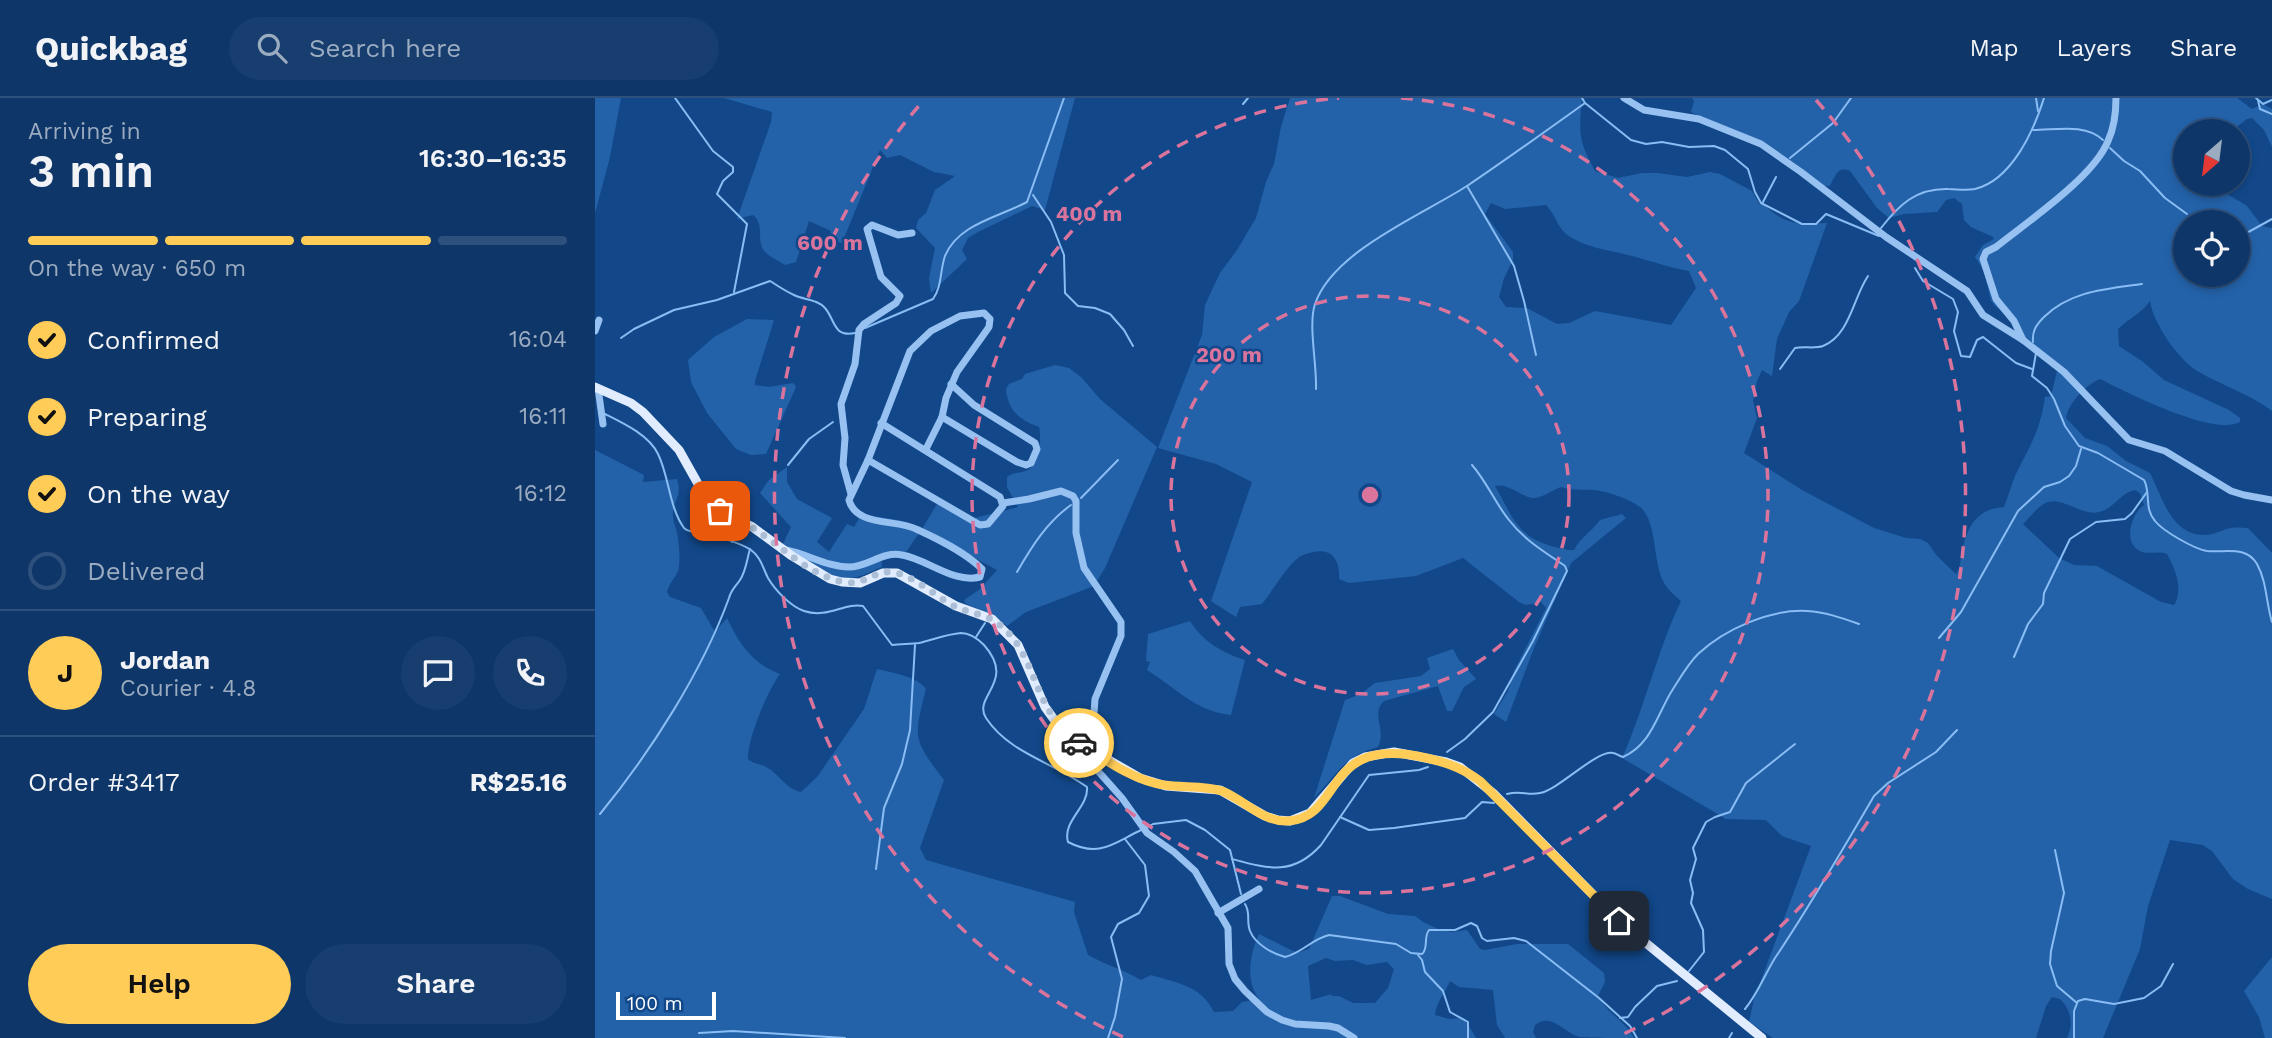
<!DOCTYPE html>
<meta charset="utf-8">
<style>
:root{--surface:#0e3668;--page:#173e6e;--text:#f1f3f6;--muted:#9babc0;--line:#2e507c;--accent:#ffcc57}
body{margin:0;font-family:"Work Sans",sans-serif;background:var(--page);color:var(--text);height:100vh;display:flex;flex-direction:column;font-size:26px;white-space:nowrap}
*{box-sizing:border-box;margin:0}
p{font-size:23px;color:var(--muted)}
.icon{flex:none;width:38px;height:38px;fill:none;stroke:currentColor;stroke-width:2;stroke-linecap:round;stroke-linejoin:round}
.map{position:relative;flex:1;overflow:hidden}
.sheet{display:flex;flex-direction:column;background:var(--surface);width:595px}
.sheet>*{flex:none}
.needle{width:46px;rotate:208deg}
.fabs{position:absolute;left:1578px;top:21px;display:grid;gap:14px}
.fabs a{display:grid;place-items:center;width:77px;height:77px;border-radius:50%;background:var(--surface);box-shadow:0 4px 10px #0003,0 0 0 2px var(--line);font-size:35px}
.scale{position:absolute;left:21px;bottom:18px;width:100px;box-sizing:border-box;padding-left:7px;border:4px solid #fff;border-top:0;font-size:19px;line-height:24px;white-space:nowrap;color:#fff;-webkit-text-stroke:5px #12488a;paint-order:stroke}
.pin{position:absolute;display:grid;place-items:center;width:60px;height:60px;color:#fff;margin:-30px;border-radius:14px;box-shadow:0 4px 10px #0006}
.courier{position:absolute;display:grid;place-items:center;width:70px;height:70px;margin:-35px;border:5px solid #ffcc57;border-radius:50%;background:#fff;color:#222;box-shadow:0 2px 9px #0007}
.head em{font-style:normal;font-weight:600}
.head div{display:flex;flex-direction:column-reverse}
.head{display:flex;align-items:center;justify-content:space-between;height:119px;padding:0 28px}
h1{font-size:46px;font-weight:600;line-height:52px}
.bar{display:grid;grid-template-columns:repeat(4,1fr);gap:10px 7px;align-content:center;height:84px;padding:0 28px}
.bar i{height:9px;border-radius:5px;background:var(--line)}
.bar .current{background:var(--accent)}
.bar p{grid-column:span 4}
.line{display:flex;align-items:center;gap:18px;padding:0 28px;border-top:2px solid var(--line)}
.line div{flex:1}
.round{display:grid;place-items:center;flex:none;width:74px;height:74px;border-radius:37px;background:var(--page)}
ol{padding:0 28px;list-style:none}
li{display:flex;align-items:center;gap:21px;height:77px}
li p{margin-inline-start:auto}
li .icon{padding:7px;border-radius:50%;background:var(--accent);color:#111;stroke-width:4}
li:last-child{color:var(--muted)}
li i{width:38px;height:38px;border:4px solid var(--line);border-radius:50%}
.cta{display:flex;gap:14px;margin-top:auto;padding:14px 28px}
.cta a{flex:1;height:80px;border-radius:42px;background:var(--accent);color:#111;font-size:28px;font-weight:600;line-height:80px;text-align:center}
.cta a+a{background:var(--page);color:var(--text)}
header{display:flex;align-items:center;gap:42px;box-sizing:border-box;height:98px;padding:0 35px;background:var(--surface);border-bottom:2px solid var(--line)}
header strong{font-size:33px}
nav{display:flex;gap:38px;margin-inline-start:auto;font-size:24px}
.search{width:490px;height:63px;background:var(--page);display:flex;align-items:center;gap:18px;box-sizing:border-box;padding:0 24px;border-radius:38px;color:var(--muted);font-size:26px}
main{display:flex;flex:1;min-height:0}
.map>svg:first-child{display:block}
.green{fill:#2362a9;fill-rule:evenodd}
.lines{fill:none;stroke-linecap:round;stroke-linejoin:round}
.stream{stroke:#89bdf4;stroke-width:2}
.minor{stroke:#97c1f1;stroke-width:7}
.major{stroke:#e1edff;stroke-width:9}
.done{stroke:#acbfd6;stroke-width:7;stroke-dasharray:0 12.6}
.route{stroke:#ffcc57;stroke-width:9}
.ring{fill:none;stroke:#da749d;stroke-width:3.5;stroke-dasharray:12 9}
.centre{fill:#da749d;stroke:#12488a;stroke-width:3.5}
.ring-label{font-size:21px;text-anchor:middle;font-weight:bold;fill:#da749d;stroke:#12488a;stroke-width:5;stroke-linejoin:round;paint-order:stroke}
</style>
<header>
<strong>Quickbag</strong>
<div class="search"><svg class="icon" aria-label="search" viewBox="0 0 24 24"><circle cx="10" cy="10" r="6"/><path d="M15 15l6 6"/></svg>Search here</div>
<nav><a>Map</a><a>Layers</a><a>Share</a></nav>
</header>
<main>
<section class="sheet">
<div class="head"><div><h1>3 min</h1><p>Arriving in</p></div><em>16:30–16:35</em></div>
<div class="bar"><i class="current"></i><i class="current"></i><i class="current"></i><i></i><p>On the way · 650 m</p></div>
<ol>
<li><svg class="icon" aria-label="check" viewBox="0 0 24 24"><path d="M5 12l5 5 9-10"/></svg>Confirmed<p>16:04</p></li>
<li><svg class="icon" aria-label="check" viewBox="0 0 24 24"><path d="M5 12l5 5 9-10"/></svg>Preparing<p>16:11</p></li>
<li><svg class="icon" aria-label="check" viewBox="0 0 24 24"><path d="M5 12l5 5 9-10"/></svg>On the way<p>16:12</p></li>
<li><i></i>Delivered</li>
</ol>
<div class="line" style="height:126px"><b class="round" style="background:var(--accent);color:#111">J</b><div><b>Jordan</b><p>Courier · 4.8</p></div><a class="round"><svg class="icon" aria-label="chat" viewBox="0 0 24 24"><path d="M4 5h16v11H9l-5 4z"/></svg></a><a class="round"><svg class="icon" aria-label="phone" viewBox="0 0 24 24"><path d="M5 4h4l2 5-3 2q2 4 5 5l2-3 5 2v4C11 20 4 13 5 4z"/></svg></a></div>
<div class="line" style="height:91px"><div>Order #3417</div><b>R$25.16</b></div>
<div class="cta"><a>Help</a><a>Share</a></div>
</section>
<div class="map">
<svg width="1677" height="940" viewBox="0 0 1677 940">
<rect width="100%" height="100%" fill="#12488a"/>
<g class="green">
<path d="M0,0H26L15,59L0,115Z"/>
<path d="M129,0H480L450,112L437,108L383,134L373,140L367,152L372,161L336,195L334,180L340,150L321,130L323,122L331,115L340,92L360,78L339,74L305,57L292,60L285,52L247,145L234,142L236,133L214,123L201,164L190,167C184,163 175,159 170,154C160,142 171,128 158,117L142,121L176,24L177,14Z"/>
<path d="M695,0H987C984,36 983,41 1000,73L1023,80L1047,75H1062L1092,79L1115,74L1125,76L1157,93L1165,107L1167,105C1189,127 1203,127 1232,125L1204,203L1194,214L1182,241L1177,278L1167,272L1162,283L1158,303L1162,320L1149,355L1207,392L1279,430L1311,440L1325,441L1333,445L1342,458L1361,476C1366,469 1365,462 1367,454C1372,429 1381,411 1409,409C1413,399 1416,388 1420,378C1435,347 1445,334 1450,299L1456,298L1463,269L1433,248L1420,225L1400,208L1396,203L1389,173L1380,159L1388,147L1399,141L1398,139L1376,129L1369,122L1367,106L1359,100L1351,102L1342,114L1309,116L1294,120L1282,110L1255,73C1243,67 1240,78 1235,88H1228L1198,64L1096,14L1099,3L1097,0H1642L1657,11L1668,6L1677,11V49L1669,32L1657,20L1652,21L1636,33H1591V86H1616L1652,108L1667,128L1677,130V313C1655,296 1628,288 1604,274C1584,263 1558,225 1555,203C1547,215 1533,221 1523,231L1524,248L1547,263L1569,282L1634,312L1645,320V324C1619,339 1531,294 1505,281C1492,286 1473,305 1471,320L1490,340L1512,348L1531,363L1555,375C1567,398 1576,438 1610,437C1619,437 1628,431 1637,430C1642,429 1648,430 1653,430L1677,455V801L1653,791L1638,781L1617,753L1608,747L1575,742L1553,808L1545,851L1508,940H1472C1479,927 1476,911 1465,901L1457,899L1451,908L1441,940H1178L1154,924L1159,901L1216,748L1187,738L1171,722L1131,721L1027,660C1050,609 1062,553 1086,503C1079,497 1072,491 1068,483C1058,464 1062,422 1045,409C1034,401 1012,393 999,392C987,391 977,393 966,389C957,392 948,400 938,400C924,398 914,385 900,388C917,417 921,438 956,448C964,450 970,452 979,452C985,440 997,433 1005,422L1027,416L1031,420L976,465L939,550L911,624L899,616L913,593L919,573L951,510L946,504L931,507L924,504L868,460L821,478L754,485L744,481C745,463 738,450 718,454C714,455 706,457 703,460C689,472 678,492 667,506L645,509L641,519L616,503L657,384L621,366L563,350L607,237L610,207L625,175L642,152L661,120L671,84L679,66L686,29ZM896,105L910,111L951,107C960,116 962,127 969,134C986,150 1020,153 1041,159C1059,164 1076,170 1094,173L1101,190L1076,227L1000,213L974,225L962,226L932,210L911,209L904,199L909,180L918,162V154L890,116ZM1591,124H1643V177H1591ZM1540,392L1545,395L1549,407C1537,415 1528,442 1543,452C1552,458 1563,452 1572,456C1580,470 1589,492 1579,507L1566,504L1502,468L1479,467L1464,460L1428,426C1434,420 1440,412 1447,407C1465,394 1485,419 1504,414C1519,411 1526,394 1540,392Z"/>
<path d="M152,221L179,222L160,283V287L174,289L198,285L201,289L171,356L156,357L141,351L112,315L96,284L93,262L119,239Z"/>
<path d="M460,267L474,270L487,280L505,301L562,349L510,470L499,488L431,514L412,528L400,518L371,506L369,502L385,491L402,472L327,431L311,454L286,455L287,469C277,473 266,479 256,480C231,483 206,460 188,446L196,429L165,395L174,382L192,369V384L202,401L237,420L222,444L234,454L252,426L259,429L267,416L308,423L327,431L342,406L380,420L423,409L412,389V379C419,373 426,376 433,372C444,365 447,340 444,329C425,322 413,313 411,291L414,286L427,281L430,276Z"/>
<path d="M0,352L49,377L48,384L82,381C88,401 77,401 78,418C78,425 81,428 82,435C84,444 85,459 84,469C83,478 74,484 72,494L75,499L106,510L120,534L132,520C144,546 158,566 185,576C173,592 152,641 153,661C159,666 162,665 169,668C183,674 190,691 206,694L222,679L269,611L282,571C297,575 322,578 331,591C318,641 318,641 349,682L325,750L331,762L480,804L479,814L493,857C511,867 529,872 546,882L556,877C581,885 606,887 619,914L638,913L647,904L664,901C650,882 655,856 664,836L698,853L705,854L714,851L737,798H745L793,816L820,818L828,824L845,832L857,834L872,832L885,851L890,852L922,846H973L1009,875L1010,884L1003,898C1012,915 1030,923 1039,940C1025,940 997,940 984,939C969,934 956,914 940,927L938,934L941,940H910L902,927L898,892L864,889L855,883C850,894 841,905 840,917L854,921L869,920L881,940H0ZM731,860L740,863L758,862L772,867L792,864L799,871L793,890L780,905H758L744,898H736L737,896L716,902L713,868Z"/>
<path d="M595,523C607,543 627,555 650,562L636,617C600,613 581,590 552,572L555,564L551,563L553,536Z"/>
<path d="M858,551L864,562L881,581L869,589L857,613H852L843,588L789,603C775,617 792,631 783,649C748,658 742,677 719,700L750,602L766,596L780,585L826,578L835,571L832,560Z"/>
<path d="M1677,859V940H1670L1664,919L1649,893Z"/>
</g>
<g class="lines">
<g class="stream">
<path d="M80,0L118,53L138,69V74L128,83L122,96L152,126L139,194"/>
<path d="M987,0L990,5L1036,42L1051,46L1067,44L1094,49L1119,48L1130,52L1153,71L1160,94L1166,105L1207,126H1221L1231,116L1284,138"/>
<path d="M1441,0L1443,13"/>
<path d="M1661,0L1668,6L1677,2"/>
<path d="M1663,2L1665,11L1677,16"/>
<path d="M648,6L653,0"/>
<path d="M1438,32C1461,32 1490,25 1508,42"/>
<path d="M1515,50L1529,63L1545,73L1570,100L1592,116"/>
<path d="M1195,60L1238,25L1256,0"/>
<path d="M872,88L919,168L929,203L941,257"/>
<path d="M438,97L456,124L469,157L470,195L483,208L500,210L515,216L529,232L538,248"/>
<path d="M1168,104L1181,79"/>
<path d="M1286,130C1304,107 1321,90 1353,91C1362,91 1370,93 1380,91C1417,82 1439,32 1449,0"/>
<path d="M1648,137L1677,121"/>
<path d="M1320,170L1328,183L1358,201L1363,214L1359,233L1366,258L1375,259L1382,242L1388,239L1421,265L1437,271"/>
<path d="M270,230L338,201C347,189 345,172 350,158C363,126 404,119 432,104L469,0"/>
<path d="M26,240L39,231L79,212L122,202L175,183C183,188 190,193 199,197C209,202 222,201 230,210C240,221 238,240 260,235"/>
<path d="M1438,244C1437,233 1441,227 1449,219C1475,193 1511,191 1547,186"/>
<path d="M1441,255L1437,278L1452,290L1459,301L1470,328L1484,348L1503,355L1549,382C1556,395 1549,411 1560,423C1568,433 1599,451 1612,453C1630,455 1651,447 1662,466C1672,484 1671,505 1677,524"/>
<path d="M1185,271L1200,250C1209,248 1219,251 1228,248C1255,237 1258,200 1273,178"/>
<path d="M721,291C722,266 713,227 720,206C738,153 827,117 872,88C912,61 951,33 990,5"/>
<path d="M10,316C28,325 54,337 63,356C74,378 74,409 89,430C95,435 97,433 104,434C116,436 146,445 156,452C165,458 168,470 173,480C180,492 195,508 209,513C233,521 250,504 268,508L297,547C306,546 315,546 324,545C337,542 352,536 366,535C375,535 383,541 389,547C422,584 377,598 391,620C415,656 458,664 492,689C494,709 467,723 473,744C504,760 517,746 546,732"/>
<path d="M193,367L214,341L238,324"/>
<path d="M486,400L523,362"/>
<path d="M137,444L147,431"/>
<path d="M422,474C437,448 452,424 476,407"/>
<path d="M381,539L390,525"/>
<path d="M1344,540L1366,514L1423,413L1449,389L1465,384L1474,378L1481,368L1486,351"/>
<path d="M1419,559L1433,526L1448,506L1449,495L1475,441L1501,424L1530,421L1537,415L1552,394"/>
<path d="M852,654L870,641L898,614L938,543L972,473L970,468C950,454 929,442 914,422C900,405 892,384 877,367"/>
<path d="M912,696C927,692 932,698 945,695C965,691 1001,652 1018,655C1021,655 1024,658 1028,659C1057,646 1062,616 1078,591C1085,580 1093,566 1103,556C1130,531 1175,511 1212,513C1230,514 1247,520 1264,526"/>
<path d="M5,716C55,655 107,574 134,500C136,492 141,488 145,482C151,473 152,461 155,451"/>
<path d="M745,719L774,732L799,730L870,720L887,704L899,705"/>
<path d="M551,730L558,726L591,722L610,732L635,752L646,796"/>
<path d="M1460,752L1469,795L1456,853L1455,866L1462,888L1482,905"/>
<path d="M637,761C674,771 698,778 726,747L774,677L824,672L833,669"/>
<path d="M281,771L289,710L307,666L315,632L320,547"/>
<path d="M650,806C656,815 651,823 655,833C660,846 678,856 690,859C707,855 717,841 734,837L801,846L816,855L827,856C834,850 828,840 834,832H860L876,825L882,828L887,840L892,843L919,840L931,843L1004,900L1035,928L1042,940"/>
<path d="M823,857L827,862L830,874L848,893L855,914L873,924V940"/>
<path d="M1094,873L1109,854L1108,832L1096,805L1098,795L1095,782L1101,761L1098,750L1111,724L1120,719L1135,714L1151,685L1200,646"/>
<path d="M1150,911C1163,895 1169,878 1180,860C1215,808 1247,753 1279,698L1293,685L1341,654L1362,632"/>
<path d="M1025,920L1033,919L1040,909L1062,888L1082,883"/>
<path d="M104,935L138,933L250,940"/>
<path d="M513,940L520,919L527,881L516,839L523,826L544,815L554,798L550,767L530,741"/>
<path d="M1134,940L1137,935"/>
<path d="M1479,940V913L1483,903L1490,901L1519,906L1549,900L1566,888L1578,866"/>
</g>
<g class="minor">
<path d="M1029,0L1049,12L1104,21L1166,46L1206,74L1291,139L1372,193L1388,217L1428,242L1469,274L1534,342L1570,353L1636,393L1649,397L1677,402"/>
<path d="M0,233L4,222"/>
<path d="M1428,242L1419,223L1401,201L1388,161L1391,154L1401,149C1432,124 1499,79 1513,43C1519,30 1521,14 1521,0"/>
<path d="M3,290L8,326"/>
<path d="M347,319L422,364L431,367L436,365L442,351L440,345L379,307L356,286"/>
<path d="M273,362L385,427L393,426L408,408L405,399L286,325"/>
<path d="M256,396L248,367L250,340L246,306L260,266L264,232L269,226L301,205L305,198L286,179L272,131L277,127L303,137L317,135"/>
<path d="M408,405L434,401L466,393L478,398L481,403V435L489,470L526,524V538L500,601L499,615L515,663"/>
<path d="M191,452C212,456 233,469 254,469C273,469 287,453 307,457C332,461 359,486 385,479L387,471C370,454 343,441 321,431C302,421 261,429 254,402L273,362L315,253L336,233L365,218L389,215L395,221L394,229L362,274L351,300L347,319L331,351"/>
<path d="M477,640L486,654L527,700L552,735L579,754L600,773L633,830L634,866L640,881L650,893L672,914L687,922L700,926L734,928L743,930L759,940"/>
<path d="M623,815L664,791"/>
</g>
<path class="major" d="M0,289L36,305L48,314L84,352L111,400L118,408L132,417L156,428L197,458L235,481L247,484L265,485L288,475H302L361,508L397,521L423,547L450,609L466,631L486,646L545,680L571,688L625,692L670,718L683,722L695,723L715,715L758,665L770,659L799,654L851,664L865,669L898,695L1024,823L1167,940"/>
</g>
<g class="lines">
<path class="done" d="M125,413C136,420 148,423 158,430C186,448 212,475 244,483C269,490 276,473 295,474C317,475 342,500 361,509C374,515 389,516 401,524C444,554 435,612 484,645"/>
<path class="route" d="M484,645C509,661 539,683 569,687C588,690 608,687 627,693C649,702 669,725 694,723C748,718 728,641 822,658C846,663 865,668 885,683L1024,823"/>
</g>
<g class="ring">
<circle cx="775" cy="397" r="199"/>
<path d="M806 0A398 398 0 1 1 744 0"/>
<path d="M528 939A596 596 0 0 1 329 2M1221 2A596 596 0 0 1 1022 939"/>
</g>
<circle cx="775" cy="397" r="10" class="centre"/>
<g class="ring-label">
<text x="494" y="123">400 m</text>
<text x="235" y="152">600 m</text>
<text x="634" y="264">200 m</text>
</g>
</svg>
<div class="fabs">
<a><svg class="needle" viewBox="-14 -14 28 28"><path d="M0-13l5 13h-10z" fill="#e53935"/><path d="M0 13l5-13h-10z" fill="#9babc0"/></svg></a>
<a><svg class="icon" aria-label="locate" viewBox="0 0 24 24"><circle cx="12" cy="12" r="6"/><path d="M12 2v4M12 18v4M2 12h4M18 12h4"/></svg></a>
</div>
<div class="scale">100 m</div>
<div class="pin" style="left:125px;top:413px;background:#ea580c"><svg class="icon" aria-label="bag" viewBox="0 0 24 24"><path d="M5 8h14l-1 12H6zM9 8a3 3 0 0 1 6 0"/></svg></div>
<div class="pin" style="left:1024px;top:823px;background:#1f2937"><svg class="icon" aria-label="home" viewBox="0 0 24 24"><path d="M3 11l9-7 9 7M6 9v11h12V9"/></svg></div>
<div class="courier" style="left:484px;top:645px"><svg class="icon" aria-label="car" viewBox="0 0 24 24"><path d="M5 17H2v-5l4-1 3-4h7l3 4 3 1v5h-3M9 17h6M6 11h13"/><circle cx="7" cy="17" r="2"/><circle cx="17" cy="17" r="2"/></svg></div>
</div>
</main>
